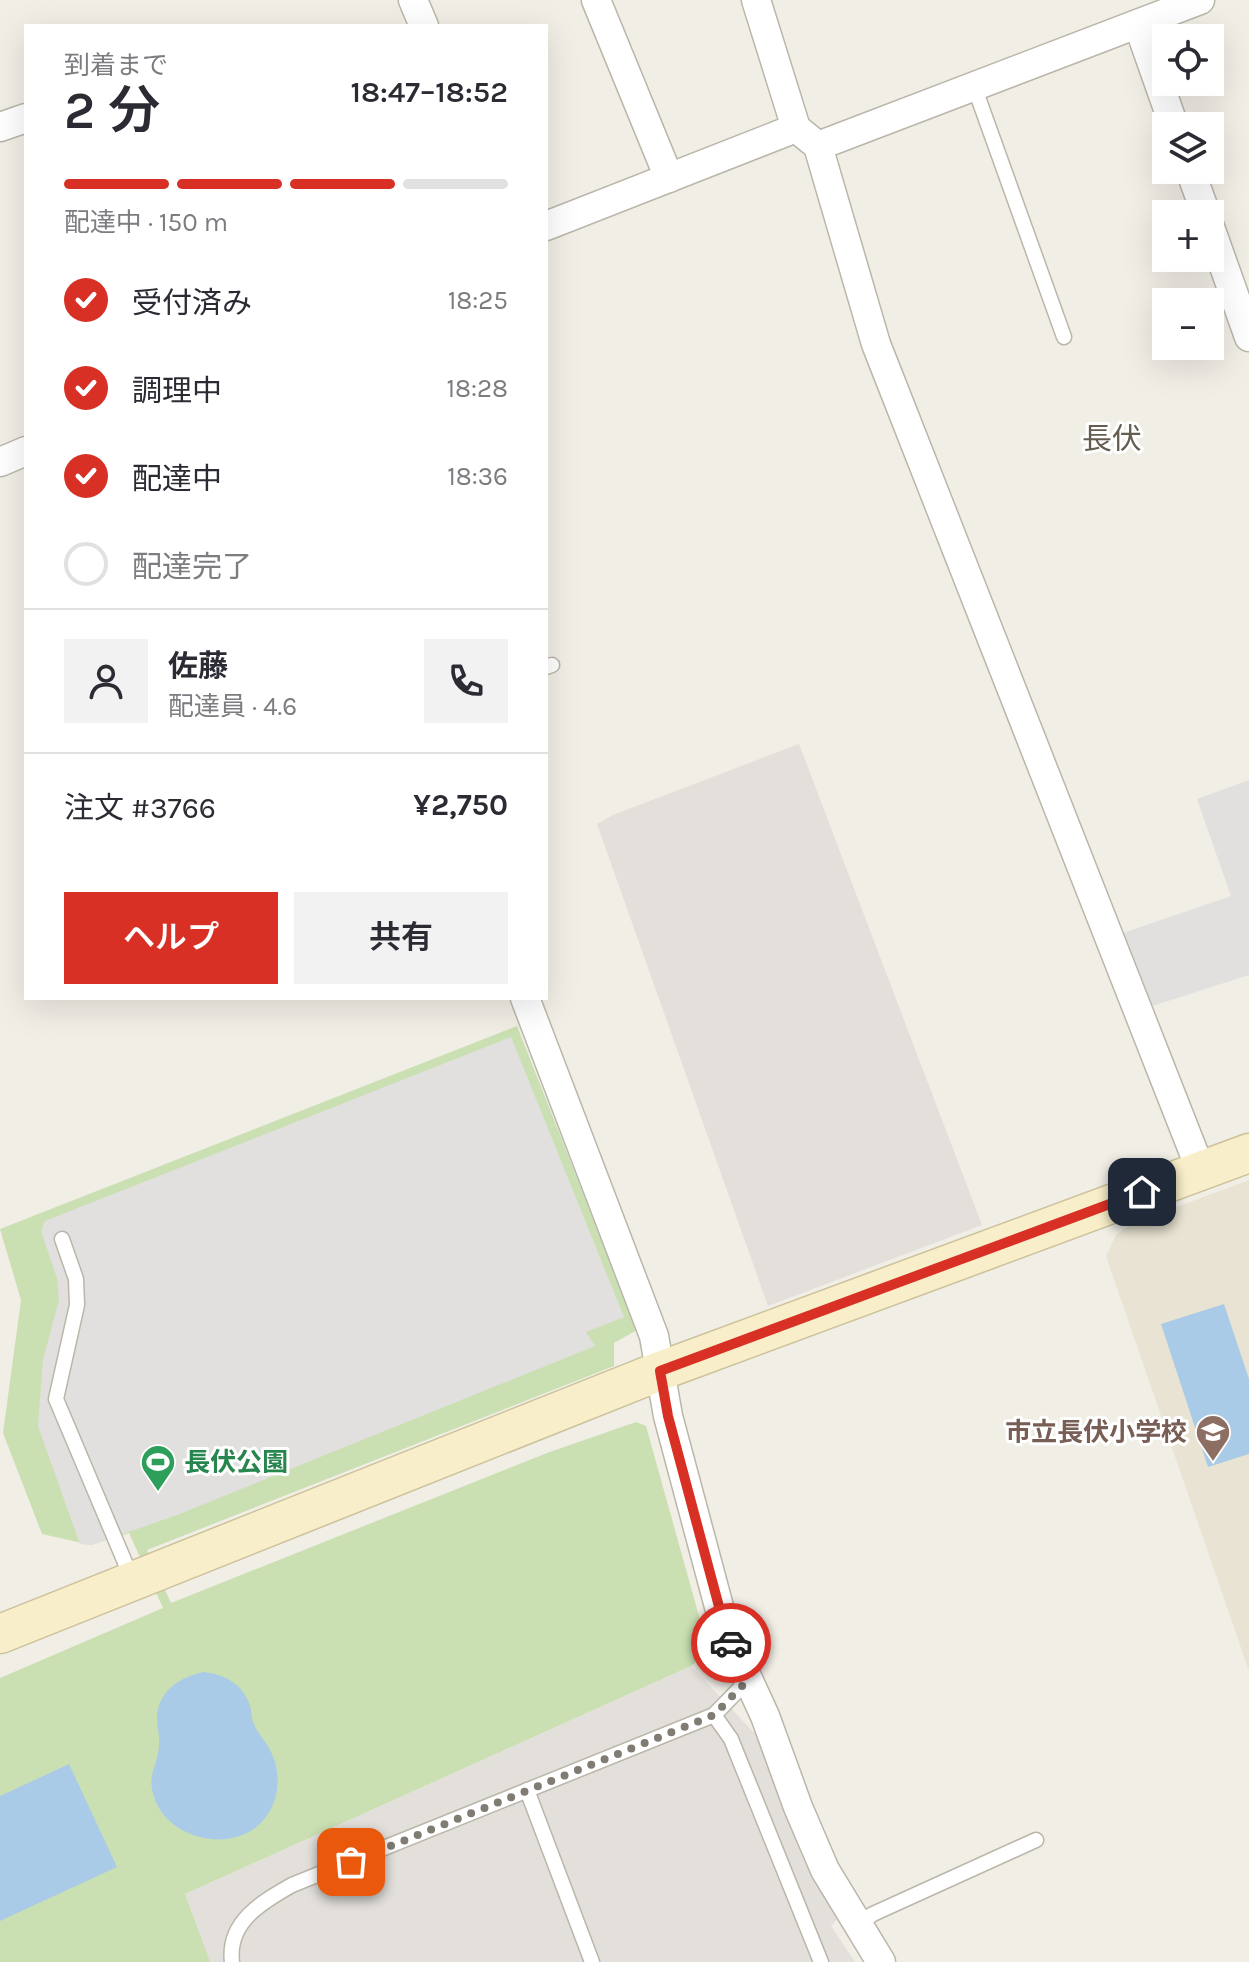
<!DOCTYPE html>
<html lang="ja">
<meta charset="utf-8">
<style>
:root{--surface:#fff;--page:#f2f2f3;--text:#2b2b33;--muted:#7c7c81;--line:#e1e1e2;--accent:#d93025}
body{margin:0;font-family:Karla,"Noto Sans JP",sans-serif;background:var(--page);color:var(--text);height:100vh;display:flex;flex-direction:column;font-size:30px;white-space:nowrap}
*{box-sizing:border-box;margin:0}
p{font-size:26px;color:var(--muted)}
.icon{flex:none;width:44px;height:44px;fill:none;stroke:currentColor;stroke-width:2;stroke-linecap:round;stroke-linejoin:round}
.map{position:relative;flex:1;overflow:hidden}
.side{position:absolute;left:24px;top:24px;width:524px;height:976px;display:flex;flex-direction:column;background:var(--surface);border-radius:0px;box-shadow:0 8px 32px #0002}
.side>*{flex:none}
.controls{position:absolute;left:1152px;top:24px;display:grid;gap:16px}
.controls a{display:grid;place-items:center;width:72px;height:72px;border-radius:0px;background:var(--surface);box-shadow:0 8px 32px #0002;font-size:40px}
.pin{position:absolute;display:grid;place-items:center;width:68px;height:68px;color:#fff;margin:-34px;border-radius:16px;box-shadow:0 4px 12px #0006}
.courier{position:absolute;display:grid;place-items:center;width:80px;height:80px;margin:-40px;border:6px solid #d93025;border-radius:50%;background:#fff;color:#222;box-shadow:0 2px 10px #0007}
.head em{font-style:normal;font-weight:600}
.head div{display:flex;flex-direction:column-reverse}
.head{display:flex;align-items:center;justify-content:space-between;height:136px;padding:0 40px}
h1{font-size:52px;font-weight:600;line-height:60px}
.bar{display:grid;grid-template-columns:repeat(4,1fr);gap:12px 8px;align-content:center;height:96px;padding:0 40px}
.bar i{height:10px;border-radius:6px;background:var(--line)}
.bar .on{background:var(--accent)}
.bar p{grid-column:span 4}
.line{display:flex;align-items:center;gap:20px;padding:0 40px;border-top:2px solid var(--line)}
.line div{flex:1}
.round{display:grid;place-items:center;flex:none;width:84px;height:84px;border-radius:0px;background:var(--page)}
ol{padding:0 40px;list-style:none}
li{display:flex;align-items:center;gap:24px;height:88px}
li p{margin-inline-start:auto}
li .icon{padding:8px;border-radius:50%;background:var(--accent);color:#fff;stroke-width:4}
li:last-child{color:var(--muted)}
li i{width:44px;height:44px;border:4px solid var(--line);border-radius:50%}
.action{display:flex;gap:16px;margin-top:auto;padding:16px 40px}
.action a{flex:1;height:92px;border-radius:0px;background:var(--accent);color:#fff;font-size:32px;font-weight:600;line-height:92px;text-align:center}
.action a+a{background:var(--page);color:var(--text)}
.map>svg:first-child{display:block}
.industrial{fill:#e3e0db}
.education{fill:#e8e3d2}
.green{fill:#cae0b3}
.parking{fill:#e2e0de}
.water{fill:#a9cbe7}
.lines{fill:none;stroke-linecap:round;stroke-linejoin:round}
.lane-casing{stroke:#bbb6aa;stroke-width:17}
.street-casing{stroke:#bbb6aa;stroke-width:31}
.secondary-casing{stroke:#cbc19b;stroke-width:41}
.lane{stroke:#fff;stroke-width:14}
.street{stroke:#fff;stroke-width:28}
.secondary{stroke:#f8eec9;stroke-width:38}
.done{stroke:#807c74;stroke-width:8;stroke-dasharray:0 14.4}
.route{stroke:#d93025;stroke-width:10}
.labels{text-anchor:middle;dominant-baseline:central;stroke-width:6;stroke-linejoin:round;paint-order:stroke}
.education-label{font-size:26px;font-weight:bold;fill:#785e54;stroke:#fff;text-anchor:end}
.leisure-label{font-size:26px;font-weight:bold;fill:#27864d;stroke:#fff;text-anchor:start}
.quarter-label{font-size:30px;fill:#645c4f;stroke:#fff}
</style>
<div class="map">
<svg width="1249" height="1962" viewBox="0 0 1249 1962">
<rect width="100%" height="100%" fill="#f1eee6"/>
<g class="industrial">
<path d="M799,744L982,1225L768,1306L597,824L613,815Z"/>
<path d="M691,1666L760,1739L802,1856L838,1918L831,1926L855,1962H34Z"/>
</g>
<path class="education" d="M1249,1180V1671L1106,1256L1116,1235L1131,1224Z"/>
<path class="green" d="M517,1026L637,1330L614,1343V1366L147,1550L171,1603L547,1453L636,1422L646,1426L709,1652L691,1666L185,1894L210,1962H0V1678L163,1608L129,1533L91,1545L42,1534L3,1433L21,1300L0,1229Z"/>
<g class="parking">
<path d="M1249,780V975L1146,1008L1123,933L1231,896L1197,799Z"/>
<path d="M511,1037L624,1317L586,1332L595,1346L177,1515L91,1545L80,1544L38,1426L43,1360L59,1300L57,1278L41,1231L45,1221Z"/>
</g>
<g class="water">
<path d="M1224,1304L1249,1379V1454L1208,1467L1161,1324Z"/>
<path d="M204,1672C226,1675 243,1684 250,1706C252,1712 251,1718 254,1724C257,1733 266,1741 270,1750C281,1770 280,1795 268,1814C241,1856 169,1843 154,1797C146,1773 159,1765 159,1744C160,1736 157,1728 157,1719C157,1692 179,1677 204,1672Z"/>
<path d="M69,1764L117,1867L0,1921V1796Z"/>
</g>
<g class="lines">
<g class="lane-casing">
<g id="lane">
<path d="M974,86L1064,337"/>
<path d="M546,667L552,665"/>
<path d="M62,1239L76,1279L77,1305L56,1399L132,1579"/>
<path d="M714,1715L731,1739L821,1962"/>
<path d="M527,1790L592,1962"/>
<path d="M857,1924L873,1914L1036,1840"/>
<path d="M232,1962C227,1922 262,1902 292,1885L714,1715L747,1681"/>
</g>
</g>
<g class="street-casing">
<g id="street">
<path d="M413,0L424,26"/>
<path d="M596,0L669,178"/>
<path d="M756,0L796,128L818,146L1200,0"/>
<path d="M1138,24L1174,126"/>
<path d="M0,127L26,118"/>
<path d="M818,146L876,344L1201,1171"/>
<path d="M1190,170L1206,214"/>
<path d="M546,226L796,128"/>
<path d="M1210,227L1249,337"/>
<path d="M0,462L26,451"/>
<path d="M525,998L654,1336L668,1416L725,1629L765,1716L798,1807L825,1870L881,1962"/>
</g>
</g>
<g class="secondary-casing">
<path id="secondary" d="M0,1634L660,1371L1249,1153"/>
</g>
<use href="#lane" class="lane"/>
<use href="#street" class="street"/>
<use href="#secondary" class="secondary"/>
</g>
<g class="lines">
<path class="done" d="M351,1862L714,1715L747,1681L731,1643"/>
<path class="route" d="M731,1643L725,1629L668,1416L660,1371L1142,1192"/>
</g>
<defs>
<g id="school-pin" transform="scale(1.8)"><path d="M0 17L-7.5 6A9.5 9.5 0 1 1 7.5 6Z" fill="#8d6e63" stroke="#fff"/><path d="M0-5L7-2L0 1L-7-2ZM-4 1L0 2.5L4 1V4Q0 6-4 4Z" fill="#fff"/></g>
<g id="stadium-pin" transform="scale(1.8)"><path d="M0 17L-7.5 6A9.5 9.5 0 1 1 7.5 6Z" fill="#2e9e5b" stroke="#fff"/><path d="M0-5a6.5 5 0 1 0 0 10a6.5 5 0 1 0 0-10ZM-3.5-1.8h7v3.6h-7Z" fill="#fff"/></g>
</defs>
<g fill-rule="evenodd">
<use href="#school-pin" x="1213" y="1432"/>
<use href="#stadium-pin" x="158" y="1462"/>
</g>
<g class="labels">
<g class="education-label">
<text x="1187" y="1432">市立長伏小学校</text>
</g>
<g class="leisure-label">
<text x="184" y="1462">長伏公園</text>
</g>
<g class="quarter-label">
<text x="1112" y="439">長伏</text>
</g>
</g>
</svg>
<div class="controls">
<a><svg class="icon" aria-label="locate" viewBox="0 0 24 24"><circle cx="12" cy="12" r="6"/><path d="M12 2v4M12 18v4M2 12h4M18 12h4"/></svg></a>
<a><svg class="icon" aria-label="layers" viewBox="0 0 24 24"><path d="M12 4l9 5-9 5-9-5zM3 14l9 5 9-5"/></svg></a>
<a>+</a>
<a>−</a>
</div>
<div class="pin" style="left:351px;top:1862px;background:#ea580c"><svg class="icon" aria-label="bag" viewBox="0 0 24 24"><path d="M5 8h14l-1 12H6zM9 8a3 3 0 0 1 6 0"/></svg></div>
<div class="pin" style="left:1142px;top:1192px;background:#1f2937"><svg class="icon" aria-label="home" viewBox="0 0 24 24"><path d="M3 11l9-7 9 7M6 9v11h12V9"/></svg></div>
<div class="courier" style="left:731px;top:1643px"><svg class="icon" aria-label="car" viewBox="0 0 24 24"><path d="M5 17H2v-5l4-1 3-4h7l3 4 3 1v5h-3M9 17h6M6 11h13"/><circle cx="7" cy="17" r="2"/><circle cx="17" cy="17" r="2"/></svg></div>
<section class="side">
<div class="head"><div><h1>2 分</h1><p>到着まで</p></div><em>18:47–18:52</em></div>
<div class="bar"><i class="on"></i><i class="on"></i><i class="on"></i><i></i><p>配達中 · 150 m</p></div>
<ol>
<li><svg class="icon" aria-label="check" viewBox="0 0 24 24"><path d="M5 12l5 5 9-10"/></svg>受付済み<p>18:25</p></li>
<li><svg class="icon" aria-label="check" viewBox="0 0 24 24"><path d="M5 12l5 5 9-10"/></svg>調理中<p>18:28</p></li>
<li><svg class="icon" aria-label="check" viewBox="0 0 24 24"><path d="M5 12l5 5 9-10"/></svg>配達中<p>18:36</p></li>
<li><i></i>配達完了</li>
</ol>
<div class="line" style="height:144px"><a class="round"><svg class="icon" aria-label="person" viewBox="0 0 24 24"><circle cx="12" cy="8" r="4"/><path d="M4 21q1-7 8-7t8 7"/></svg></a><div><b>佐藤</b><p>配達員 · 4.6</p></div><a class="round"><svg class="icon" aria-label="phone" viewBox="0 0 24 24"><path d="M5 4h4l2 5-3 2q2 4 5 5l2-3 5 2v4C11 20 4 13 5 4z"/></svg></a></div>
<div class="line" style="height:104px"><div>注文 #3766</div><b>¥2,750</b></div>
<div class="action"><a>ヘルプ</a><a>共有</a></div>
</section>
</div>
